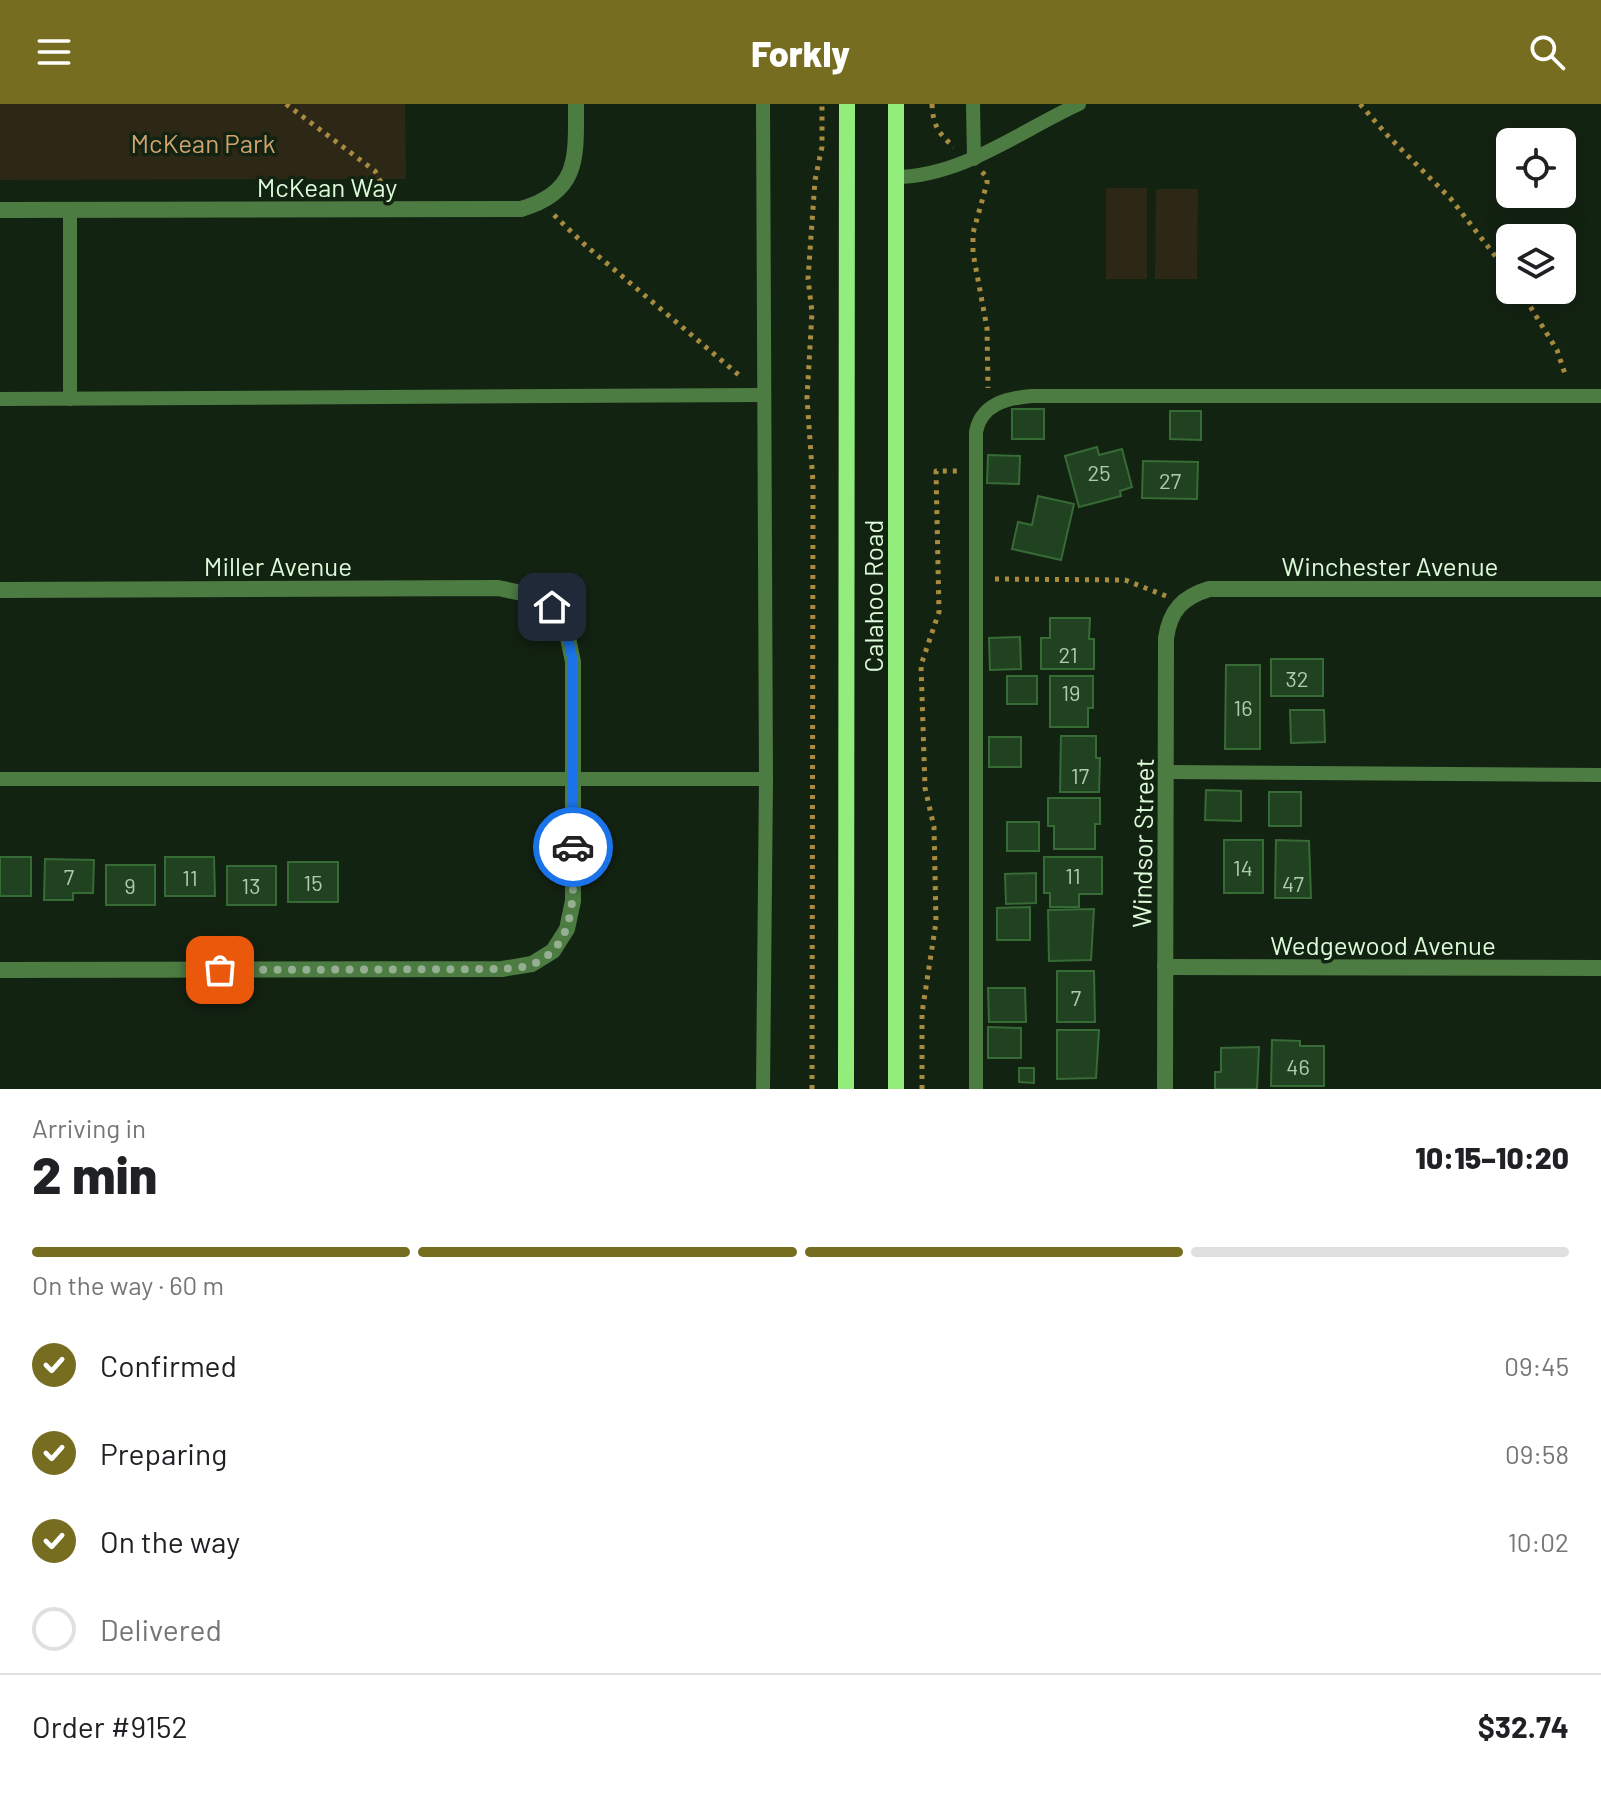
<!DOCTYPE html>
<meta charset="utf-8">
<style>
:root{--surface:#fff;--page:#f6f6f6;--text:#202124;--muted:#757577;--line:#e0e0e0;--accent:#776d21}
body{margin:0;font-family:Barlow,sans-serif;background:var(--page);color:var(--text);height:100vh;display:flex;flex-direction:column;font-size:30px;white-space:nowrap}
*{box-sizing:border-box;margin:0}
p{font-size:26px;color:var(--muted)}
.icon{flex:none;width:44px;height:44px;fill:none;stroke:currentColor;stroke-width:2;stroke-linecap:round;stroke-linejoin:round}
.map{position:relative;height:985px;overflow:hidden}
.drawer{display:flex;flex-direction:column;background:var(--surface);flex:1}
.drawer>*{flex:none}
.buttons{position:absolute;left:1496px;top:24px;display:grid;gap:16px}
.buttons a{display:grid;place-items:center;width:80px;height:80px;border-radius:12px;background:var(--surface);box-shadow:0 4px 20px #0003;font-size:40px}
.pin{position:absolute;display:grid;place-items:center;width:68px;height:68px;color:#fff;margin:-34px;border-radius:16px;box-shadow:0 4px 12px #0006}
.courier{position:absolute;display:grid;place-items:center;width:80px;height:80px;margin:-40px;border:6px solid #1a73e8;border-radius:50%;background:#fff;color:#222;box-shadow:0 2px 10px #0007}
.summary em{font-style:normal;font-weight:800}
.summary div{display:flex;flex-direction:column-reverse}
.summary{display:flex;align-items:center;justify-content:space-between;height:136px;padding:0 32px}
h1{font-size:52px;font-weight:800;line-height:60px}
.bar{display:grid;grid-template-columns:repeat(4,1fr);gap:12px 8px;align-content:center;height:96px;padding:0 32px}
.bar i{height:10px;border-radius:6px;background:var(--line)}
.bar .active{background:var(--accent)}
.bar p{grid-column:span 4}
.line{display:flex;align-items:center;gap:20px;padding:0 32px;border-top:2px solid var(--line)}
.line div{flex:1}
ol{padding:0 32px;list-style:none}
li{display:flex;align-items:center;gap:24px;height:88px}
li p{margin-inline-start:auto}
li .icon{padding:8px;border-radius:50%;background:var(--accent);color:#fff;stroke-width:4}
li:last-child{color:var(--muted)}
li i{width:44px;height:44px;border:4px solid var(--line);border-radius:50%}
header{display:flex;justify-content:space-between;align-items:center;height:104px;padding:0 32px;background:var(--accent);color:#fff;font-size:36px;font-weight:800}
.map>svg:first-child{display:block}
.green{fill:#2d2716}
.building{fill:#214220;stroke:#366b35;stroke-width:2}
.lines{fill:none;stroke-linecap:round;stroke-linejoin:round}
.path{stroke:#a88b3f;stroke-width:5;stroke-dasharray:4 6;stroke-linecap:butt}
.service{stroke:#4d7c43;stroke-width:14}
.minor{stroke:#4d7c43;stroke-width:16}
.secondary{stroke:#92ed7d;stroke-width:16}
.done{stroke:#96af93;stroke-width:8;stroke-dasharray:0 14.4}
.route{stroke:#1a73e8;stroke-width:10}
.labels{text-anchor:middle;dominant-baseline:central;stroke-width:7;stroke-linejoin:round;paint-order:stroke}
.number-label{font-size:22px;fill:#aeccab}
.park-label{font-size:26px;fill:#d1a36e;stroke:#132312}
.street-label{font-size:26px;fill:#ddfad9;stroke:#132312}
</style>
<header><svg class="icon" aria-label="menu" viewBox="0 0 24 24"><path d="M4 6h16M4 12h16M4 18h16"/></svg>Forkly<svg class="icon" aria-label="search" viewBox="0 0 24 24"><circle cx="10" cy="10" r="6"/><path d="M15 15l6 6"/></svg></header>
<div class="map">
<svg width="1601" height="985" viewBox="0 0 1601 985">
<rect width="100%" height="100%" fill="#132312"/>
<g class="green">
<path d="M0,0H405L406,75L0,76Z"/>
<rect x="1106" y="84" width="41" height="91"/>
<path d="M1156,85H1198L1197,175H1155Z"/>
</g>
<g class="building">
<rect x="1012" y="305" width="32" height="30"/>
<path d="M1170,307H1201V336L1170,335Z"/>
<path d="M1097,343L1099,351L1122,345L1132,383L1120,387L1121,392L1079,403L1065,352Z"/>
<path d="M988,351L1020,352L1019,380L987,379Z"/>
<path d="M1143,357L1198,358L1197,395L1142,394Z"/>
<path d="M1038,392L1074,400L1061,456L1012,445L1018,418L1032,421Z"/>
<path d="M1050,514H1090L1089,535H1094V565H1041V534H1050Z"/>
<path d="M1020,533L1021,565L990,566L989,534Z"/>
<rect x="1271" y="555" width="52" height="37"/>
<path d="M1226,561H1260V645H1225Z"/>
<rect x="1007" y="572" width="30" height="28"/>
<path d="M1050,572H1093V604H1088V623H1050Z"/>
<path d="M1290,606H1324L1325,638L1291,639Z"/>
<path d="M1061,632H1096V654H1100L1099,688H1060Z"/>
<rect x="989" y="633" width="32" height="30"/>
<path d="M1206,686L1241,687V717L1205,716Z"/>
<rect x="1269" y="688" width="32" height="34"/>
<path d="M1048,694H1100V720H1095V745H1054V722H1048Z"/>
<rect x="1007" y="718" width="32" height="29"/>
<rect x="1224" y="736" width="39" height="53"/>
<path d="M1276,736L1309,737L1311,794H1275Z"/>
<rect x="0" y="753" width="31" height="39"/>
<path d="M165,753H214L215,792H165Z"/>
<path d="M1044,753H1102V790H1079V803H1050V789H1044Z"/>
<path d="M45,755L94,756L93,789H73V796H44Z"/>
<rect x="288" y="758" width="50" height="40"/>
<rect x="106" y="761" width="49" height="40"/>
<rect x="227" y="762" width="49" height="39"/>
<path d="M1036,769V799L1006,800L1005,770Z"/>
<path d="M1030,803V836H997V804Z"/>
<path d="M1094,805L1091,856L1049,857L1048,806Z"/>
<path d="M1057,867H1094L1095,918H1057Z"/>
<path d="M988,884H1025L1026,918H989Z"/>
<path d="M988,923L1021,924V954H988Z"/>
<path d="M1057,926H1099L1096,974L1057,975Z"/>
<path d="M1272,936L1300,937V942H1324V982H1271Z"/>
<path d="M1259,943L1257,985H1215V968H1221V944Z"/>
<path d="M1019,964H1034V979L1019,978Z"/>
</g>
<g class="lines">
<g class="path">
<path d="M286,0L375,67L386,88"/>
<path d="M932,0C933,21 938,29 954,43"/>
<path d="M1360,0L1388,32L1451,95L1510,171"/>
<path d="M982,68L987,73V79L973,129V149L987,224L988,284"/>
<path d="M554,111L584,140L740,272"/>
<path d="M1520,186L1557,246L1566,273"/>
<path d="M995,475L1125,476L1166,492"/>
<path d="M812,985L813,379L807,294L812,208L808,175L815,76L822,43V0"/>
<path d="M922,985V909L936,818L934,723L925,684L921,561L939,508L936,367H958"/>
</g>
<g class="service">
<path d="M763,0L766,675L763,985"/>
<path d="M973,0L974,55"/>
<path d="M896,73C963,72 1020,27 1079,0"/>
<path d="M70,106V295"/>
<path d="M0,295L763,291"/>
<path d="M1167,668L1601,671"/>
<path d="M0,675H766"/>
<path d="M976,985V328C981,300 1007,294 1032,292H1601"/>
</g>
<g class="minor">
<path d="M0,106L521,105C580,88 576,53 576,0"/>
<path d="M0,486L498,484L531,491L552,503L567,529L573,558V797L567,825L553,847L532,860L502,865L0,866"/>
<path d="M1165,863L1601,864"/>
<path d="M1165,985L1166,534C1170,506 1183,493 1209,485H1601"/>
</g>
<g class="secondary">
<path d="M846,985L847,0"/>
<path d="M896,985V0"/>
</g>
</g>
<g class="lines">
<path class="done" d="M220,866L502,865C512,864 524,864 533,860C579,841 573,784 573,743"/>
<path class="route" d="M552,503L567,529L573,558V743"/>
</g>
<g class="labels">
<g class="number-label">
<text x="1099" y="368">25</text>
<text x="1170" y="376">27</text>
<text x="1068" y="550">21</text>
<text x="1297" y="574">32</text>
<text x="1071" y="588">19</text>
<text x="1243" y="603">16</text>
<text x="1080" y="671">17</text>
<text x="1243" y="763">14</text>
<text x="1073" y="771">11</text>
<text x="69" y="772">7</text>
<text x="190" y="773">11</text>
<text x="313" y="778">15</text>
<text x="1293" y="779">47</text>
<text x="130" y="781">9</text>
<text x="251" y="781">13</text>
<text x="1076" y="893">7</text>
<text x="1298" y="962">46</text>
</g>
<g class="park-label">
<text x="203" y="38">McKean Park</text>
</g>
<g class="street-label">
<text x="327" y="82">McKean Way</text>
<text x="278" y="461">Miller Avenue</text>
<text x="1390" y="461">Winchester Avenue</text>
<text transform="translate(872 492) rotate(-90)">Calahoo Road</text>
<text transform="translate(1142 739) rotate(-89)">Windsor Street</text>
<text x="1383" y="840">Wedgewood Avenue</text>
</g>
</g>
</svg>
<div class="buttons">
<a><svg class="icon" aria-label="locate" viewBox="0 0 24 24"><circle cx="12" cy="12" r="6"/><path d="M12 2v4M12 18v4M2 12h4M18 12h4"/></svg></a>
<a><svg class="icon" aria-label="layers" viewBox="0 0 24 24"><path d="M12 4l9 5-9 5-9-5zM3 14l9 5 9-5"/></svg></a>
</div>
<div class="pin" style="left:220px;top:866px;background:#ea580c"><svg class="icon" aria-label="bag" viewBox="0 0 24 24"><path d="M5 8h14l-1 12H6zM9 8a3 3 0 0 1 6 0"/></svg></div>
<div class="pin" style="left:552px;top:503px;background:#1f2937"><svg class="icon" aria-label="home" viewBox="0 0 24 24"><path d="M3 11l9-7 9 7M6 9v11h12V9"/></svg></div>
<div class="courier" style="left:573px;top:743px"><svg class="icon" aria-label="car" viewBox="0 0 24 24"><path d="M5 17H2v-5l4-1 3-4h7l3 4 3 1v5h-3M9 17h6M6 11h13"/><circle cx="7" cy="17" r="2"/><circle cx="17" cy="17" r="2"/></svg></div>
</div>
<section class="drawer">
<div class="summary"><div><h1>2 min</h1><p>Arriving in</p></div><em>10:15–10:20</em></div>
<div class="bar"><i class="active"></i><i class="active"></i><i class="active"></i><i></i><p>On the way · 60 m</p></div>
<ol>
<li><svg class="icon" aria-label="check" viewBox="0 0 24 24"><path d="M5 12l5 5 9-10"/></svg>Confirmed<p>09:45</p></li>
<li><svg class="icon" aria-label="check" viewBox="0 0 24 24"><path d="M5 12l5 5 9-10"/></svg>Preparing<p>09:58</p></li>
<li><svg class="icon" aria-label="check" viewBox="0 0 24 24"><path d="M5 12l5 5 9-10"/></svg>On the way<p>10:02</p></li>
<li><i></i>Delivered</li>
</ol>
<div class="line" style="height:104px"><div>Order #9152</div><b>$32.74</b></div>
</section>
